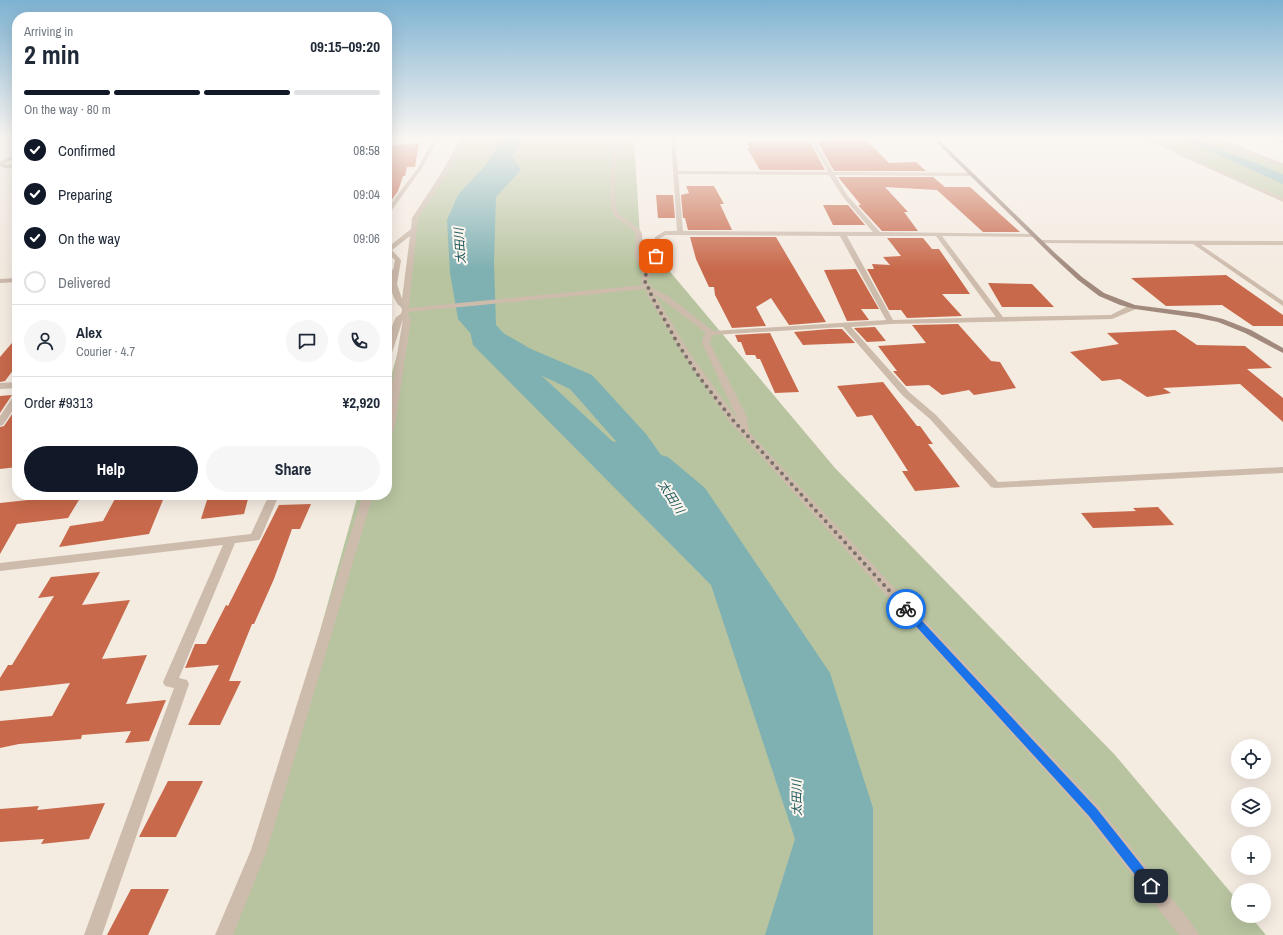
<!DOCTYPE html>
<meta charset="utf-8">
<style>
:root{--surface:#fff;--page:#f6f6f7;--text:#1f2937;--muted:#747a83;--line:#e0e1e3;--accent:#111827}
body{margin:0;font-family:"Archivo Narrow","Noto Sans JP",sans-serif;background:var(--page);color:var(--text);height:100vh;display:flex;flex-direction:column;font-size:15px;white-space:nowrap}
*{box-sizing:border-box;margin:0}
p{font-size:13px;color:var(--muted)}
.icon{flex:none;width:22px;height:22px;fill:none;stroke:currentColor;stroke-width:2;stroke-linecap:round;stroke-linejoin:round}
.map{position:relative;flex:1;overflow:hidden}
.details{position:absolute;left:12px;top:12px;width:380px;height:488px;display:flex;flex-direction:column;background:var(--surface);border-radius:16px;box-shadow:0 4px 16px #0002}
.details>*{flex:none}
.fabs{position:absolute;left:1231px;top:739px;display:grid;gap:8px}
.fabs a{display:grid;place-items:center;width:40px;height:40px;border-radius:50%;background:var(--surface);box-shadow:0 4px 16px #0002;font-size:20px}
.pin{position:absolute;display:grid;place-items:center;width:34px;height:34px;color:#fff;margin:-17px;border-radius:8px;box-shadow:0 2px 6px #0006}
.courier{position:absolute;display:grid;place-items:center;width:40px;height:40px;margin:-20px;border:3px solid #1a73e8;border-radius:50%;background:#fff;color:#222;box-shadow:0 1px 5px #0007}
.headline em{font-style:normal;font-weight:800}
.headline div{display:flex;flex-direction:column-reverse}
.headline{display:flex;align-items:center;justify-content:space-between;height:68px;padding:0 12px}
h1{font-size:26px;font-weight:800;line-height:30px}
.bar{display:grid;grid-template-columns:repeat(4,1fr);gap:6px 4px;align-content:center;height:48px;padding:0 12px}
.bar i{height:5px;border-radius:3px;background:var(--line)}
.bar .current{background:var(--accent)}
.bar p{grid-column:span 4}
.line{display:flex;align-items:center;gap:10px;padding:0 12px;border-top:1px solid var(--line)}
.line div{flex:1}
.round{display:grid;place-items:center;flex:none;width:42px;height:42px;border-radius:21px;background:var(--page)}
ol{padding:0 12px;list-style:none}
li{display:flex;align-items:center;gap:12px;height:44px}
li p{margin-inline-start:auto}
li .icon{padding:4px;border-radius:50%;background:var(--accent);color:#fff;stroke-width:4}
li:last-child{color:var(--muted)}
li i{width:22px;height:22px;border:2px solid var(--line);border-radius:50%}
.primary-button{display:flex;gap:8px;margin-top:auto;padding:8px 12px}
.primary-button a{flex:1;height:46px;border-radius:24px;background:var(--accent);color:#fff;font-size:16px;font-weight:800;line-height:46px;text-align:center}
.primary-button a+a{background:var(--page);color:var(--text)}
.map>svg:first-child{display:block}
.green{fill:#b8c4a0}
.water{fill:#7fb0b2}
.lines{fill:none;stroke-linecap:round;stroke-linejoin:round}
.stream{stroke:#7fb0b2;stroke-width:3}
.river{fill:#7fb0b2;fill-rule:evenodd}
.building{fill:#c8694b}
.street{fill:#cdbbac;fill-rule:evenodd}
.secondary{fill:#a18a7d;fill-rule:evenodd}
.route{fill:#1a73e8}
.done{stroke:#7c716b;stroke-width:4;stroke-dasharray:0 7.2}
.labels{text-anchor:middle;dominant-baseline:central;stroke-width:4;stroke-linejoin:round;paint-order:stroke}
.water-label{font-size:12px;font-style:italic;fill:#1f5a5e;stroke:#fbf5ee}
</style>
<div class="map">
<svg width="1283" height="935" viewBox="0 0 1283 935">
<rect width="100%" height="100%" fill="#f4ebe1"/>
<g class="green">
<path d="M461,139H634L640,236L835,468L1115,755L1238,901V916H1250L1266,935H223L259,850L358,495H387V391L407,319L415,218Z"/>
<path d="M1145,139H1224L1283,165V200Z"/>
</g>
<g class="water">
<path d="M502,139H521L508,150L521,170L496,197L494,263L496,325L542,376L612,441L668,457L705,488L830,673L873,808V935H765L795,839L711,585L473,345L460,284L467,217L483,170Z"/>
<path d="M1179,139H1193L1283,174V184L1210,151Z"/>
</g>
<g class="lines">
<path class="stream" d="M1277,139L1283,141"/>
<path class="river" d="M505,139H521L519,147L475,200L469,220L474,273L485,317L498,330L531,349L592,375L646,434L686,490L680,498L667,502L654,498L621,447L570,389L511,361L478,342L458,319L450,273L447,220L458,195L503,146Z"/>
</g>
<g class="building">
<path d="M866,140L889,163L916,162L926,171H834L817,141Z"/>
<path d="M747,142H810L825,170H760L747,148H750Z"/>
<path d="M419,143L415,167H407L405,176H403L398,191L387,207V146Z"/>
<path d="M838,177H933L945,187H970L1020,232H983L937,190L885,187L908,212H904L918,231H882L858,205H861Z"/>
<path d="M686,186H714L724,204H720L732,230H688L685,218H683L681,195L689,193Z"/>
<path d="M656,195H673L675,218H658Z"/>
<path d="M823,205H848L865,225H833Z"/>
<path d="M690,237H776L826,322L789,325L771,298L756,307L766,326L732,328L715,295L714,287H709L696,259Z"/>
<path d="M887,238H923L932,249H939L970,294H942L962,316L907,318L901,310H889L867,269H874L872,264L890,265L883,257L901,256Z"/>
<path d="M856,269L879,309H861L869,320L847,321L824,270Z"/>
<path d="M1226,275L1283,315V326H1253L1222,305L1166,306L1131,278Z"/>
<path d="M988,283L1032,284L1054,307H1002Z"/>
<path d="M958,324L991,361L1000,362L1016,388L974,395L969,390L942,395L929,385L906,386L893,371H897L878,346L926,343L912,325Z"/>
<path d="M875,327L886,341L867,342L854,328Z"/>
<path d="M830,329H842L855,343L801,345H803L794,332Z"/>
<path d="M1175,330L1197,345L1245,346L1272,368L1247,369L1283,398V422L1240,384L1163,388L1171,393L1147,397L1120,379L1102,381L1070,352L1119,344L1107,333Z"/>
<path d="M770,333L799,392L775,393L760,359H757L755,355H746L741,342H738L735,335Z"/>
<path d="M17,337V365L5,381L0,382V357Z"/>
<path d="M883,382L917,426H920L933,444H928L960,487L915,491L902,471H908L872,415L857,417L837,386Z"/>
<path d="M12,395L0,413V396Z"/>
<path d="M17,407V467L0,469V427L4,426Z"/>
<path d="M74,495H82L68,518L17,524L0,554V503Z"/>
<path d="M117,495H165L149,534L59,547L70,526L103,521Z"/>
<path d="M249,495L244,514L201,519L207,500Z"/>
<path d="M311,504L300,529H292L274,579L254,624H252L229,681H241L220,725H188L219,665L185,668L195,644H206L226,605L228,606L279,505Z"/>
<path d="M1158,507L1174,525L1093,528L1081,513L1136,511L1133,508Z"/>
<path d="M100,572L82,605L130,600L102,659L147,655L126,704L166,700L149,741L125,743L131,731L82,735L81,739L19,744L0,748V721L52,716L70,683L0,691V678L8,665H12L54,596L38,598L51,577Z"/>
<path d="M168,781H203L176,837H139Z"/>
<path d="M105,803L89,839L41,844L44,839L0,842V809L39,806L37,810Z"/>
<path d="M131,889H169L148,935H107Z"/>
</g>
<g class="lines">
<g class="street">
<path d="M2,139H8L0,144V141Z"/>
<path d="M434,139H438L422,168L389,214L387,215V209L418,168Z"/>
<path d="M460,139H464L450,169L418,218L409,308L643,285L641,282L643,274L634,254L636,237L635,233L631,228L615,217L611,208V178L614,139H618C617,153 611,204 619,214C625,222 638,223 642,234C643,238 641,242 640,246C639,254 643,261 646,267L653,250L655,237L665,231H677L671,139H675L678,171L828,172L810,139H814L833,172L973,173V175L971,176L835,175L847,195L880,232L1035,234V236L1033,237L942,236L1003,317L1111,315L1130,305H1136V309L1112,319L891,324L851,327L909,392L936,415L998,482L1283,467V473L995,488L991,487L930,419L903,396L843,327L713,335L711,338L710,343L747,417L749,432L1099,807L1196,929L1199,935H1179L1087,817L729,421L685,358L647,295L646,289L409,312L408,315L411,319L395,425L392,435L387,438V415L403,319L391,356L387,358C387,345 389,332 395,319C397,315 402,315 402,310C402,306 398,306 397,303C390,293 387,273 387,261L390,263L393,271L395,260L387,253V248L411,229L412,218L444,169ZM678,174L829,175L843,197L873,232L683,231ZM666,235L840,236L886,320L713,331L667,295L654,289L647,282L660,250V238ZM410,236L402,299L397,284L401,260L392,250ZM847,236H936L996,317L893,320ZM655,295L661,299L706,333L703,337L702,343L738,420L693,358Z"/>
<path d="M1144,139H1150L1283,198V202Z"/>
<path d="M1219,139H1225L1253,152L1283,163V166L1249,154Z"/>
<path d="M17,154V157L3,164L17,166V168H4L0,166V162Z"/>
<path d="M1041,240L1283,241V245H1201L1283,301V306L1193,244L1039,243L1038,242Z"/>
<path d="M17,278V282L0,283V279Z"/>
<path d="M17,382V388L0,389V383Z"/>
<path d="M17,394V404L3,425L0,426V416L14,395Z"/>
<path d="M269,495H279L261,537L259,540L235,543L179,678L187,680L189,684L102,935H84L174,688L165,686L163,682L223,545L0,571V563L251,534Z"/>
<path d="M363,495H373L267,850L233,935H215L251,850Z"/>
</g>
<path class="secondary" d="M933,139H938L1055,253L1082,277L1104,293L1135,305L1198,313L1223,319L1251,330L1283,348V353L1245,333L1218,322L1198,318L1135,309L1120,305L1099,296L1078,280L1051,255Z"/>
</g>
<linearGradient id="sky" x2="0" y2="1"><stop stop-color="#7eb2d2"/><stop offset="0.51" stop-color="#faf6f2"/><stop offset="1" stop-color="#faf6f2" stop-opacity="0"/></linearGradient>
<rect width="1283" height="270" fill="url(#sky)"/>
<path class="route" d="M906,606L909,607L1097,809L1155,882L1157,886L1155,890L1151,891L1147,890L1089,816L903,612V607Z"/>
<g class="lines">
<path class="done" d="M656,256L646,273L645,284L651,291V295L678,344L700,378L732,419L906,609"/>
</g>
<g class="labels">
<g class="water-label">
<text transform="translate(460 246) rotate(-94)">太田川</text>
<text transform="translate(671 497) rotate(57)">太田川</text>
<text transform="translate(797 798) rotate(-91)">太田川</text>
</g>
</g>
</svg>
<div class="fabs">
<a><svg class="icon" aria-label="locate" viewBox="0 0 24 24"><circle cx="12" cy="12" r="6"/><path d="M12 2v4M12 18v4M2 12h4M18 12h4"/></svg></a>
<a><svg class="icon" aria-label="layers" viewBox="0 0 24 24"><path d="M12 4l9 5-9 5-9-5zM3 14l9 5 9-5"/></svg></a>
<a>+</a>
<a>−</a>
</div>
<div class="pin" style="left:656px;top:256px;background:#ea580c"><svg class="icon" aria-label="bag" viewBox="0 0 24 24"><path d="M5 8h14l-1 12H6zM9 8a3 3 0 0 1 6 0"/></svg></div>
<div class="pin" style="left:1151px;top:886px;background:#1f2937"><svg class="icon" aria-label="home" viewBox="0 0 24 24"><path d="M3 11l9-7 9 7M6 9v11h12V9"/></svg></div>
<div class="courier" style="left:906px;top:609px"><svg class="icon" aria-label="bike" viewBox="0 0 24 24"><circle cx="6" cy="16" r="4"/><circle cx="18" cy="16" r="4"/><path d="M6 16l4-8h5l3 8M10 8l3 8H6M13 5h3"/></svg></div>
<section class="details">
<div class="headline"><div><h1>2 min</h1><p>Arriving in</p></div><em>09:15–09:20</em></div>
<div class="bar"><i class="current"></i><i class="current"></i><i class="current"></i><i></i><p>On the way · 80 m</p></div>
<ol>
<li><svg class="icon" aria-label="check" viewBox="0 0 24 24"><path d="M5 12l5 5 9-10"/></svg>Confirmed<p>08:58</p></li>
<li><svg class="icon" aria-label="check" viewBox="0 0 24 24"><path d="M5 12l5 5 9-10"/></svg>Preparing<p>09:04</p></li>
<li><svg class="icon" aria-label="check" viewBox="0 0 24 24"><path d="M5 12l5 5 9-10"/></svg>On the way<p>09:06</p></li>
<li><i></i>Delivered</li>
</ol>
<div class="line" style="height:72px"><a class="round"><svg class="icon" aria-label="person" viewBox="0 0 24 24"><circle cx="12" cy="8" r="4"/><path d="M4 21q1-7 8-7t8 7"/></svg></a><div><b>Alex</b><p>Courier · 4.7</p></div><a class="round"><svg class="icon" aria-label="chat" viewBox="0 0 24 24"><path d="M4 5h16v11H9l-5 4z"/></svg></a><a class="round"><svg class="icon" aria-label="phone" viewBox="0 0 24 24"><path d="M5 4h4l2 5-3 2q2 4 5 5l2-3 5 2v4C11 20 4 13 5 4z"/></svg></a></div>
<div class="line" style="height:52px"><div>Order #9313</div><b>¥2,920</b></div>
<div class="primary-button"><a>Help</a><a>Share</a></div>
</section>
</div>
